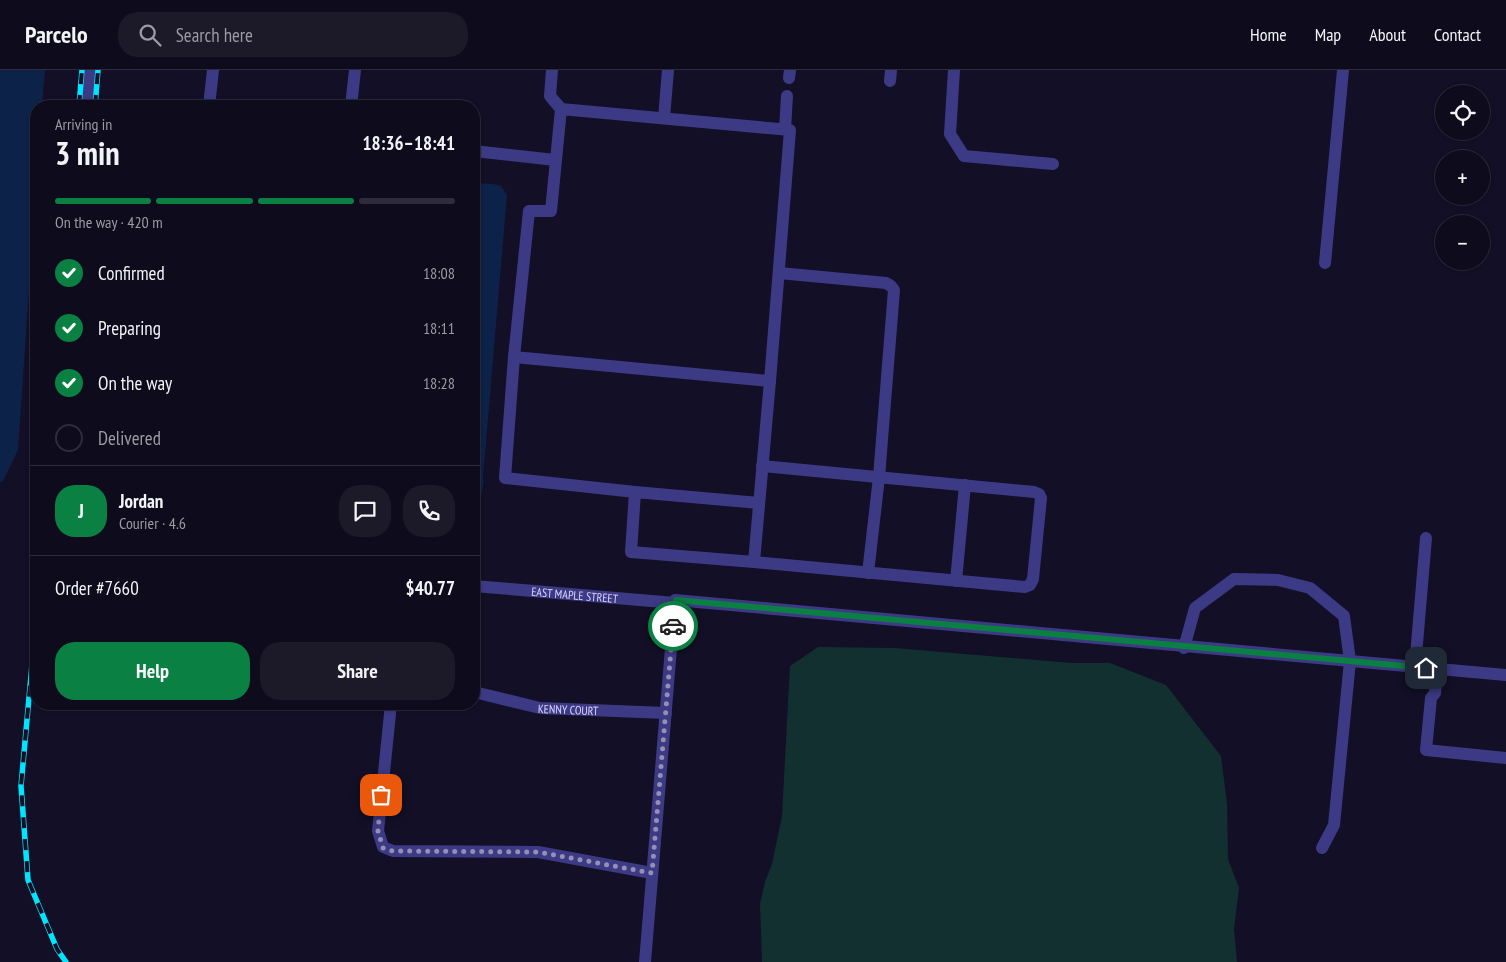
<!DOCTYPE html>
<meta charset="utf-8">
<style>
:root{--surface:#0e0b1c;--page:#1c1929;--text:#f1f3f6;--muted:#9b9ba3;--line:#2e2b3b;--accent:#0b8043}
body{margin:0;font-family:"PT Sans Narrow",sans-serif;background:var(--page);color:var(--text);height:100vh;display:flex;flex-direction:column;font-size:19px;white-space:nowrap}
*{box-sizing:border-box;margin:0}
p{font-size:16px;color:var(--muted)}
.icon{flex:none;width:28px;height:28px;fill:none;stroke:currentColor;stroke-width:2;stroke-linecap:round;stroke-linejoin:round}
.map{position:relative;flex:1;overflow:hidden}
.panel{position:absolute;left:30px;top:30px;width:450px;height:610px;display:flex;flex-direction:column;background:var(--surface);border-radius:20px;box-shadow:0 1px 4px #0004,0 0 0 1px var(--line)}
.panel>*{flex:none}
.buttons{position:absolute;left:1435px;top:15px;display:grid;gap:10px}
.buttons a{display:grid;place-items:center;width:55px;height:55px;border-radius:50%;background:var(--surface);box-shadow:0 1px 4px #0004,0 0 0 1px var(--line);font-size:25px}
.pin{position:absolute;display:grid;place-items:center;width:42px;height:42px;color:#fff;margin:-21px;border-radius:10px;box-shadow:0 2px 8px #0006}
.courier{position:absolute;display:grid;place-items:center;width:50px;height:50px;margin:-25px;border:4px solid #0b8043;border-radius:50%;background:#fff;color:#222;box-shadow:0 1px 6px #0007}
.overview em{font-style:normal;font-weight:600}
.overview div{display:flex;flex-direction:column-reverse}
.overview{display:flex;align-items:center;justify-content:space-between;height:85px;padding:0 25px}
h1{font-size:32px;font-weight:600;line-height:38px}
.bar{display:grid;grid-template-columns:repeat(4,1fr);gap:8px 5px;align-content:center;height:60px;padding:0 25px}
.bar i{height:6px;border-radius:4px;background:var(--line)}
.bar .on{background:var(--accent)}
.bar p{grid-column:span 4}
.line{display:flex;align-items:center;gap:12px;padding:0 25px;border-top:1px solid var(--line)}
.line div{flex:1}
.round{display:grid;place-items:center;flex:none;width:52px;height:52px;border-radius:20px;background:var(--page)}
ol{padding:0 25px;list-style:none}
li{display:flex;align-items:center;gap:15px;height:55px}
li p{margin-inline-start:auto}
li .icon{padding:5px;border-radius:50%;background:var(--accent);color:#fff;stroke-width:4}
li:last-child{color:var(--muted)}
li i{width:28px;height:28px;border:2px solid var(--line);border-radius:50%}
.primary-button{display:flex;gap:10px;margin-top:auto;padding:10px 25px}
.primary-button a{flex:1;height:58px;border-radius:20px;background:var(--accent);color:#fff;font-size:20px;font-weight:600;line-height:58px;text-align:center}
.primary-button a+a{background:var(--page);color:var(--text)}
header{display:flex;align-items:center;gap:30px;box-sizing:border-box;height:70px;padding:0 25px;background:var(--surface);border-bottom:1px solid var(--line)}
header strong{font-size:24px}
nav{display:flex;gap:28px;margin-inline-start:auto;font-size:18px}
.search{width:350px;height:45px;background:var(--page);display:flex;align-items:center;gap:12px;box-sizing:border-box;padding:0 18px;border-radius:20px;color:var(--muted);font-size:19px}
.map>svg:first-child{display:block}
.green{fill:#12302f}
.water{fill:#0c2248}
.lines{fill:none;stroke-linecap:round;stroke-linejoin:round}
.minor{stroke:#3d3a85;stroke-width:12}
.rail-casing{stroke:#00e5ff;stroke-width:5.5}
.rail{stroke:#130f26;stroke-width:4;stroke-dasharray:11;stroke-linecap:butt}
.done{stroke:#948fb3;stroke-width:5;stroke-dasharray:0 9}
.route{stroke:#0b8043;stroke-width:6}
.labels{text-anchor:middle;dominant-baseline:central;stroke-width:4;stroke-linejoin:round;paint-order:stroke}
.street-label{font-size:12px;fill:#d9d4ff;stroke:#130f26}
</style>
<header>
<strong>Parcelo</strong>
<div class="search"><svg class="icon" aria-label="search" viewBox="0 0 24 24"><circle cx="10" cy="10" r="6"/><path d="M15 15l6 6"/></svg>Search here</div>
<nav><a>Home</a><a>Map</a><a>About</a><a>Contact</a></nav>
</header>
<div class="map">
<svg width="1506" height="892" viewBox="0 0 1506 892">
<rect width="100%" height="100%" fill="#130f26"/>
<path class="green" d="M818,577L895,578L1072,593H1110L1166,615L1221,686L1227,734L1228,789L1239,818L1234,859L1237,892H762L760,834L765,812L772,794L782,746L790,596Z"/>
<g class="water">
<path d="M0,0H45L42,36H36V119L18,380L3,411L0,412Z"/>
<path d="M474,113L493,114L501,116L507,125L483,407C485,415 481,422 480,430C479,434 480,439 480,443C480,454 481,465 478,475L474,478Z"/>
</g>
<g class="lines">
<g class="minor">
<path d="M552,0L550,26L561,39"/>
<path d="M954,0L950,64L964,86L1053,94"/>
<path d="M789,8L790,0"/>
<path d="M890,11L891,0"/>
<path d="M87,36L90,0"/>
<path d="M209,36L213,0"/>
<path d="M351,36L355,0"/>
<path d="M561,39L790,60L770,311L514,287L529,141H551Z"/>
<path d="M664,48L668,0"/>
<path d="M785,59L787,26"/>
<path d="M474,81L555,90"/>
<path d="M1325,193L1343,0"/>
<path d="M779,203L886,213L891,216L894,220L879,407L868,503"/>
<path d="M514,287L505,408L635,422"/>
<path d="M759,433L635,422L631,482L754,492L770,311"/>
<path d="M754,492L1025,517L1030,515L1033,509L1041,428L1039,424L1034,422L762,396"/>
<path d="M956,511L965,415"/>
<path id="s1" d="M474,516L675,533"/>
<path d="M1184,578L1195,538L1234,509L1278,510L1310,518L1344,546L1350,591L1334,755L1322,778"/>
<path d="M1415,597L1426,468"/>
<path d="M1437,599L1435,623L1431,628L1426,680L1506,688"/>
<path id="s2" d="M474,622L540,638L666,643"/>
<path d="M391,634L378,761L383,777L393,781L538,782L652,803"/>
<path d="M645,892L675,530L1506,605"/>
</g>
<g class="rail-casing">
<g id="rail">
<path d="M79,36L82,0"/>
<path d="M95,36L98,0"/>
<path d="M36,550L21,716L28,810L57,879L66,892"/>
</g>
</g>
<use href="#rail" class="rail"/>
</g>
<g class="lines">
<path class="done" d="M381,725L378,761L383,778L393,781L538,782L652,803L673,556"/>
<path class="route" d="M673,556L676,530L1426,598"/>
</g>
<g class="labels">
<g class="street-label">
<text stroke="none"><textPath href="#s1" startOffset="101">EAST MAPLE STREET</textPath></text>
<text stroke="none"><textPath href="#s2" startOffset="96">KENNY COURT</textPath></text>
</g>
</g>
</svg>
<div class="buttons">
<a><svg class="icon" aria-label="locate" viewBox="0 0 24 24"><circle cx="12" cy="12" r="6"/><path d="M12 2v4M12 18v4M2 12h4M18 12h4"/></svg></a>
<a>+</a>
<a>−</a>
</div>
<div class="pin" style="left:381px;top:725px;background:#ea580c"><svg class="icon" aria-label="bag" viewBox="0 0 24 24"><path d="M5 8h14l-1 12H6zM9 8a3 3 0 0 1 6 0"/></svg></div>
<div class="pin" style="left:1426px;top:598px;background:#1f2937"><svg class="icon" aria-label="home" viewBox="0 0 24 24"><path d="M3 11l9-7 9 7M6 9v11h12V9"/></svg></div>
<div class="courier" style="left:673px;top:556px"><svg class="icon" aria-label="car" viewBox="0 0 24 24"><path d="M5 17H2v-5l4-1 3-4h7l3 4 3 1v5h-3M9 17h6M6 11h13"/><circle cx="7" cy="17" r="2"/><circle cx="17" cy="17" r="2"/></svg></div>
<section class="panel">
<div class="overview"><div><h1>3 min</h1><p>Arriving in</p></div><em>18:36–18:41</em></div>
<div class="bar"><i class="on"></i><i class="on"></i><i class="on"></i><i></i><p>On the way · 420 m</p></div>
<ol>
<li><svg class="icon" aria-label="check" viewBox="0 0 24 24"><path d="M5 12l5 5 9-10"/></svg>Confirmed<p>18:08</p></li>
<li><svg class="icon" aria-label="check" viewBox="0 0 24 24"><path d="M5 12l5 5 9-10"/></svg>Preparing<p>18:11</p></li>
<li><svg class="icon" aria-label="check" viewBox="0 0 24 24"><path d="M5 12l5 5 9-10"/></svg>On the way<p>18:28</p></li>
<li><i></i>Delivered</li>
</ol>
<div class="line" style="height:90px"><b class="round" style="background:var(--accent);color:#fff">J</b><div><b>Jordan</b><p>Courier · 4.6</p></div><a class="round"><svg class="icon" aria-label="chat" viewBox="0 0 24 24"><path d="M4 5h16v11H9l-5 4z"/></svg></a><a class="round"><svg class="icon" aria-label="phone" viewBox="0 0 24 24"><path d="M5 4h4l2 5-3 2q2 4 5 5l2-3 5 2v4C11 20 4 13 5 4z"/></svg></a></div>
<div class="line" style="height:65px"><div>Order #7660</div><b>$40.77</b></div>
<div class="primary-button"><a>Help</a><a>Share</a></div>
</section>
</div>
